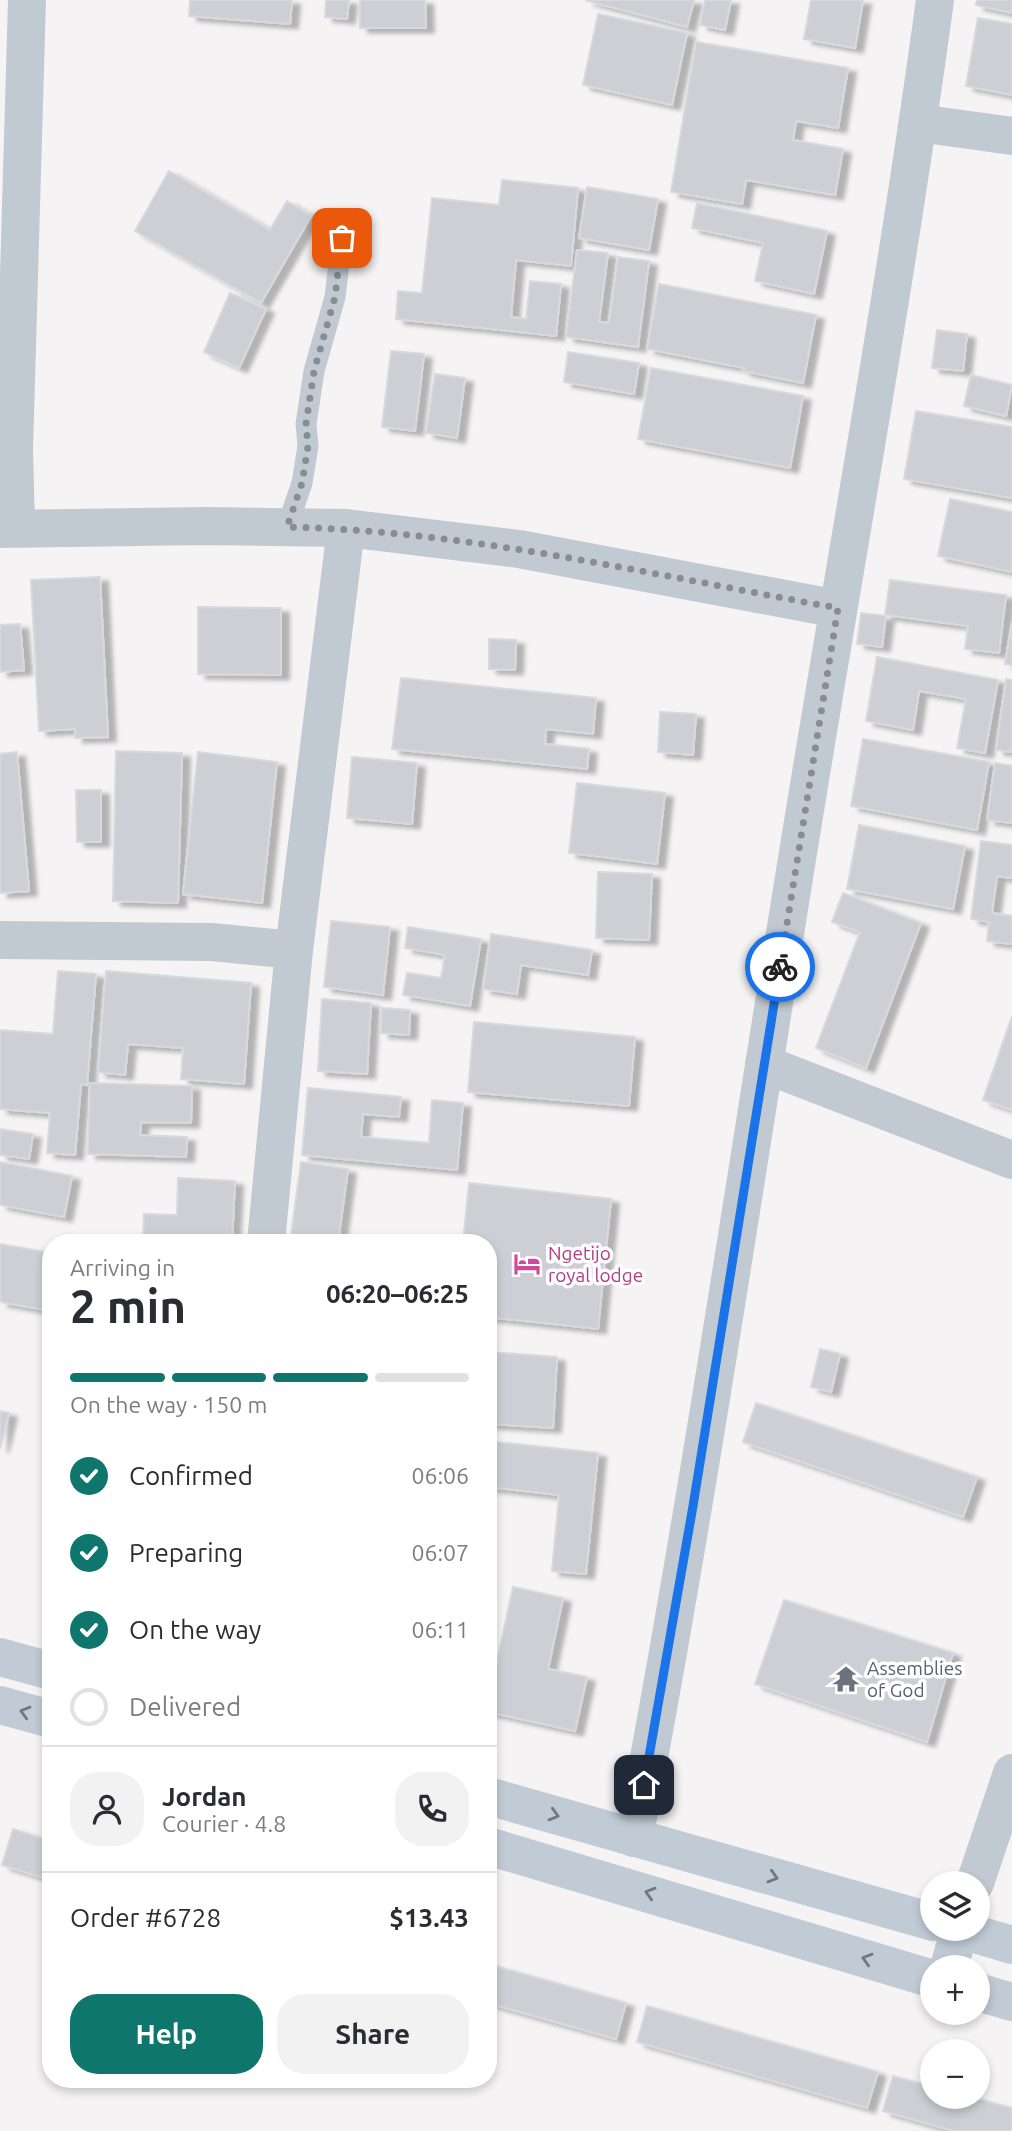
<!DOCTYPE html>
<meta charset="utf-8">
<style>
:root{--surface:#fff;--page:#f2f2f3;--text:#2b2b33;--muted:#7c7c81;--line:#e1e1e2;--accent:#0f766e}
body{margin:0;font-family:Ubuntu,sans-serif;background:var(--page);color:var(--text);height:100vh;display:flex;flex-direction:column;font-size:26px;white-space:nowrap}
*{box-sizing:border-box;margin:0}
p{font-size:23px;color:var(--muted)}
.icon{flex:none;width:38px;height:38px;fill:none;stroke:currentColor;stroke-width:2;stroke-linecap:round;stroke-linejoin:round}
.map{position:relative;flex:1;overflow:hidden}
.side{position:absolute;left:42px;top:1234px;width:455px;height:854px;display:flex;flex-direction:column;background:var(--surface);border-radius:28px;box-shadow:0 4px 10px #0003}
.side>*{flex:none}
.controls{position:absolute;left:920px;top:1871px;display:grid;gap:14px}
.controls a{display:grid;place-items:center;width:70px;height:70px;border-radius:50%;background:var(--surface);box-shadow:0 4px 10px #0003;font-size:35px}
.pin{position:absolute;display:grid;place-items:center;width:60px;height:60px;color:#fff;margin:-30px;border-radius:14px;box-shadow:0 4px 10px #0006}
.courier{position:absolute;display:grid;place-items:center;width:70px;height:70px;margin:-35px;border:5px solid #1a73e8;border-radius:50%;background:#fff;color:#222;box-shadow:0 2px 9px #0007}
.headline em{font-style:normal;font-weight:700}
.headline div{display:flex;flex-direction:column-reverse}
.headline{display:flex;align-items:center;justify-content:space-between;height:119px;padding:0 28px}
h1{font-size:46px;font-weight:700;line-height:52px}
.bar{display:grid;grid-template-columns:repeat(4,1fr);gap:10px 7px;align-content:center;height:84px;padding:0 28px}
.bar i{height:9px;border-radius:5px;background:var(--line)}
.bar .active{background:var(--accent)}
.bar p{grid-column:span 4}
.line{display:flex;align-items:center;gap:18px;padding:0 28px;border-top:2px solid var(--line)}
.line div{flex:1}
.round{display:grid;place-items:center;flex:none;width:74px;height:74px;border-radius:28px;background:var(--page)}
ol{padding:0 28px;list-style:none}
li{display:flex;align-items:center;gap:21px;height:77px}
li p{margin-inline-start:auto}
li .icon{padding:7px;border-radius:50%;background:var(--accent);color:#fff;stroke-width:4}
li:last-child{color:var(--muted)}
li i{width:38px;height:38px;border:4px solid var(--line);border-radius:50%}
.primary-button{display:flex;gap:14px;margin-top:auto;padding:14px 28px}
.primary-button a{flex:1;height:80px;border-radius:28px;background:var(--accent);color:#fff;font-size:28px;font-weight:700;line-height:80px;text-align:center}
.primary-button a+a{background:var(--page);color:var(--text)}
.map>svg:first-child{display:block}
.building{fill:#cdcfd5;stroke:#d7d9de;stroke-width:2;filter:url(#shadow)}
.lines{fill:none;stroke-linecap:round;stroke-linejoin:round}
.service{stroke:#c1cad2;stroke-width:21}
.minor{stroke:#c1cad2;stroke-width:38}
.secondary{stroke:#c1cbd6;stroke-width:38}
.oneway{stroke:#6e7984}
.done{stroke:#868d94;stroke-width:7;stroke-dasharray:0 12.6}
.route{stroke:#1a73e8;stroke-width:9}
.labels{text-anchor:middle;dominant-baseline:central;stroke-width:7;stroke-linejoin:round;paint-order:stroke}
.hotel-label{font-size:19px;fill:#b23c85;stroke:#fff;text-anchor:start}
.worship-label{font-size:19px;fill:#5b616d;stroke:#fff;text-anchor:start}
</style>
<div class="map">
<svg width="1012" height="2131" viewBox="0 0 1012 2131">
<defs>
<filter id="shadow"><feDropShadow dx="8" dy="4.5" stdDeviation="2" flood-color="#0004"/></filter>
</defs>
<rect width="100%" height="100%" fill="#f5f3f3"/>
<g class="building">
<path d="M190,0H292L290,24L189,16Z"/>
<path d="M326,0H349L347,19L325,17Z"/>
<path d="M360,0H425L426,28H360Z"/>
<path d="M585,0H694L687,27Z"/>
<path d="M705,0H731L725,30L700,25Z"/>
<path d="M811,0H863L855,48L804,39Z"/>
<path d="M977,0H1012V13L976,5Z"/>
<path d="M598,14L687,33L672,105L583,85Z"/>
<path d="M978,18L1012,24V95L966,86Z"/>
<path d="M696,42L848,68L838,128L796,121L793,140L843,149L835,195L746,180L742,204L671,192Z"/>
<path d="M169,171L270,230L287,201L311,216L261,303L135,231Z"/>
<path d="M502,180L578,188L571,266L516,260L511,317L526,319L530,281L561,284L556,336L396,319L398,291L422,293L432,198L499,205Z"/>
<path d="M587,187L658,199L649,250L579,238Z"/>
<path d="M697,203L827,231L814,294L755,281L763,243L692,228Z"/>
<path d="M577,250L608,253L599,322L609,323L618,257L649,261L638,347L566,337Z"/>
<path d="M659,284L816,315L803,383L743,371L744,368L647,349Z"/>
<path d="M230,293L266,309L239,368L204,352Z"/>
<path d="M937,330L967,334L963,371L932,368Z"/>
<path d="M391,351L424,354L415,431L382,427Z"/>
<path d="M568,352L639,363L634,394L564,382Z"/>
<path d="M651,368L803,396L790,468L638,439Z"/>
<path d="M435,374L465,378L457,438L426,433Z"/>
<path d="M971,375L1012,385L1006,416L964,406Z"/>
<path d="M916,411L1012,427V498L904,479Z"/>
<path d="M950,499L1012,512V572L938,556Z"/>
<path d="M100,577L108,737L75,738V729L39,731L31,580Z"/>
<path d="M890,580L1006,595L999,653L965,649L968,626L886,615L882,647L857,644L861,613L885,616Z"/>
<path d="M198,607L281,608V675L198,674Z"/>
<path d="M1012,623V665L1005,664Z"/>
<path d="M20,624L24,670L0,672V625Z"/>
<path d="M489,639L516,640L515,670L489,669Z"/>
<path d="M877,657L998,680L985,753L957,748L966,699L919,691L913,730L866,721Z"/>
<path d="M401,678L596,698L593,734L546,729L545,744L589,749L587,769L392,749Z"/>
<path d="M1006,679L1012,680V752L996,750Z"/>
<path d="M660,712L696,714L693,755L658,752Z"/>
<path d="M863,739L989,762L977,830L851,806Z"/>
<path d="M116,751L182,753L178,903L113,901Z"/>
<path d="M17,752L29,891L0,893V754Z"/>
<path d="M198,752L277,762L262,903L183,894Z"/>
<path d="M352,757L417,763L412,824L347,818Z"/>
<path d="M995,763L1012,766V823L987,820Z"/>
<path d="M577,783L665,793L657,864L569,853Z"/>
<path d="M76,790H101V842H77Z"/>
<path d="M859,825L965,846L953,909L847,889Z"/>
<path d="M981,841L1012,845V878L997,876L992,913L1012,916V944L987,941L989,922L971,919Z"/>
<path d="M598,872L652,874L649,940L596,938Z"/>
<path d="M843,893L921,923L866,1068L816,1048L860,932L832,922Z"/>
<path d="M331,921L390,927L383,995L324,987Z"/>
<path d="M408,927L481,939L470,1006L403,995L407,973L441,978L445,955L405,948Z"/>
<path d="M491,934L592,950L588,975L521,965L517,994L483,989Z"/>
<path d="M58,971L96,974L87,1085L81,1084L75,1155L47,1153L50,1113L0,1109V1030L53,1034Z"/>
<path d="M106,971L251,983L244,1084L181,1079L183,1048L128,1044L125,1075L98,1072Z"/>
<path d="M322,999L371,1003L367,1074L318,1071Z"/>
<path d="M382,1008L410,1010L409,1035L381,1033Z"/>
<path d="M1012,1016V1110L983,1100Z"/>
<path d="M474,1022L635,1037L629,1106L468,1092Z"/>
<path d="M90,1083L192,1086L191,1123L141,1122L140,1135L187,1137L186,1157L88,1154Z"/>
<path d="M308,1088L401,1097L399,1117L363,1114L361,1137L429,1143L432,1100L463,1103L457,1170L302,1155Z"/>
<path d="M0,1129L33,1134L29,1159L0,1155Z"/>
<path d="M0,1162L72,1176L64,1217L0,1205Z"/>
<path d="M301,1162L348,1169L338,1242L291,1235Z"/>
<path d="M178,1178L235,1181L232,1242L143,1240L144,1214L177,1215Z"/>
<path d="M469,1183L611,1199L598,1329L488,1317V1242H463Z"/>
<path d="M0,1244L51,1253V1311L0,1302Z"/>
<path d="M820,1349L840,1354L831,1392L811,1387Z"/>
<path d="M488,1352L557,1357L553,1428L488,1424Z"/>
<path d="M756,1403L977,1477L963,1517L743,1442Z"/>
<path d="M0,1411L9,1413L0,1449Z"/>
<path d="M488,1441L598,1453L586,1574L552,1571L559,1495L488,1487Z"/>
<path d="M513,1587L563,1598L548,1669L587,1677L575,1731L488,1712V1703Z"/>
<path d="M784,1600L953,1653L927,1742L755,1684Z"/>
<path d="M13,1829L51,1841V1880L2,1865Z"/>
<path d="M488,1964L626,2003L616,2039L488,2003Z"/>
<path d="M647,2006L878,2072L867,2108L637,2042Z"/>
<path d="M893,2076L933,2087V2096H967L1012,2108V2131H954L883,2111Z"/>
</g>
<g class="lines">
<path class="service" d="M287,527L302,483L308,446L306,424L314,371L335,297L342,238"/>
<g class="minor">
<path d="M918,123L1012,136"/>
<path d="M16,528L14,449L27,0"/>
<path d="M0,529L206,526L346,528L519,549L838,609"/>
<path d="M0,940L212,942L294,950"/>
<path d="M764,1064L1012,1160"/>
<path d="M266,1242L294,950L346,528"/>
<path d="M634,1838C696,1513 744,1186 797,859C843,573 896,287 935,0"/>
<path d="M975,1883L1012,1773"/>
<path d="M949,1967L960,1928"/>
</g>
<g class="secondary">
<path d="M0,1657L51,1671"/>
<path d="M0,1705L51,1719"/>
<path d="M488,1796L933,1922"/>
<path d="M488,1846L933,1979"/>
<path d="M955,1928L1012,1945"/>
<path d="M978,1992L1012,2002"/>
</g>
</g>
<defs><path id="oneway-chevron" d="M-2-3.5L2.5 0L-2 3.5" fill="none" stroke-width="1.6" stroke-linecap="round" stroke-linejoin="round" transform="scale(1.75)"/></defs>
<g class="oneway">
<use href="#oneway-chevron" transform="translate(25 1712) rotate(-164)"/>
<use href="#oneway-chevron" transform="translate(554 1815) rotate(16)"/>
<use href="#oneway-chevron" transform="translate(773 1877) rotate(16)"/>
<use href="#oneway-chevron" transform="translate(650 1893) rotate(-163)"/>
<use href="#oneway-chevron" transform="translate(867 1959) rotate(-163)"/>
</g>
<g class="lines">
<path class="done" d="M342,238L335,297L314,371L306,424L308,446L302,483L287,527C473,531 656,576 838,608L780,967"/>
<path class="route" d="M644,1785L693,1506L780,967"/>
</g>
<defs>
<g id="hotel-bare" transform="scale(2.1)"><path d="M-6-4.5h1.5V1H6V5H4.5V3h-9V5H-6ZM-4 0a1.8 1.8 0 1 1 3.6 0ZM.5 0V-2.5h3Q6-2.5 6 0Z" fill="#d1479c" stroke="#fff" stroke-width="2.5" paint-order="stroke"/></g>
<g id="temple-bare" transform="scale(2.1)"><path d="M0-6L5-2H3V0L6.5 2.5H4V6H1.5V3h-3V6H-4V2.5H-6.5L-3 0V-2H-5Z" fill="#6b7280" stroke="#fff" stroke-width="2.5" paint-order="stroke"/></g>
</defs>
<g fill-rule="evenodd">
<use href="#hotel-bare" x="527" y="1264"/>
<use href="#temple-bare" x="846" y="1679"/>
</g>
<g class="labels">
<g class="hotel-label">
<text x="548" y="1253">Ngetijo<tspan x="548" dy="22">royal lodge</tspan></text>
</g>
<g class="worship-label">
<text x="867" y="1668">Assemblies<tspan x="867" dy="22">of God</tspan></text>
</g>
</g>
</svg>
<div class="controls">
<a><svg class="icon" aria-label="layers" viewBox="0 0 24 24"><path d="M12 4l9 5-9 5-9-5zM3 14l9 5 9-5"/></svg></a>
<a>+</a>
<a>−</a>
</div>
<div class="pin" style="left:342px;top:238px;background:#ea580c"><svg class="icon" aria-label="bag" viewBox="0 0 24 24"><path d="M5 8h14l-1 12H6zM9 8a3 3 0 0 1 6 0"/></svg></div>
<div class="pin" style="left:644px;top:1785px;background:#1f2937"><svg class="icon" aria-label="home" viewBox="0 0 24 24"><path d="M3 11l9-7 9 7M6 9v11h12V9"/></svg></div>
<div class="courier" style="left:780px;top:967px"><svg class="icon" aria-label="bike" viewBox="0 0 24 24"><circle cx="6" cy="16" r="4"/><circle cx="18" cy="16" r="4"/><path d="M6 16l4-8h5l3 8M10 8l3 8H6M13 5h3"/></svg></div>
<section class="side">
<div class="headline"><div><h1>2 min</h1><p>Arriving in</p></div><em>06:20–06:25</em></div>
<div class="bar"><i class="active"></i><i class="active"></i><i class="active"></i><i></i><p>On the way · 150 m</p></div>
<ol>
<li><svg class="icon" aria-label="check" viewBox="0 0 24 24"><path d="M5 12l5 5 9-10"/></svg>Confirmed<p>06:06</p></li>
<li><svg class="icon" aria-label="check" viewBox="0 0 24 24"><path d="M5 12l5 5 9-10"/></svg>Preparing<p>06:07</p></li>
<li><svg class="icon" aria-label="check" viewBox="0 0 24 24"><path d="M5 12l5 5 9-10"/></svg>On the way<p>06:11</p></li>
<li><i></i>Delivered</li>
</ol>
<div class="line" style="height:126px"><a class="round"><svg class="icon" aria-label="person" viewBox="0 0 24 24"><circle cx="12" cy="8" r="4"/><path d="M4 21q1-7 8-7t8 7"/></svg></a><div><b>Jordan</b><p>Courier · 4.8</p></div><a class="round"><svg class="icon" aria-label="phone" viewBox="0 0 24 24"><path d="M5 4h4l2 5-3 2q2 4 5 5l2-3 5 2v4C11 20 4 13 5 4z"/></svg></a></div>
<div class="line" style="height:91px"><div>Order #6728</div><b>$13.43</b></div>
<div class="primary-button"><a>Help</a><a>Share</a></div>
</section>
</div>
